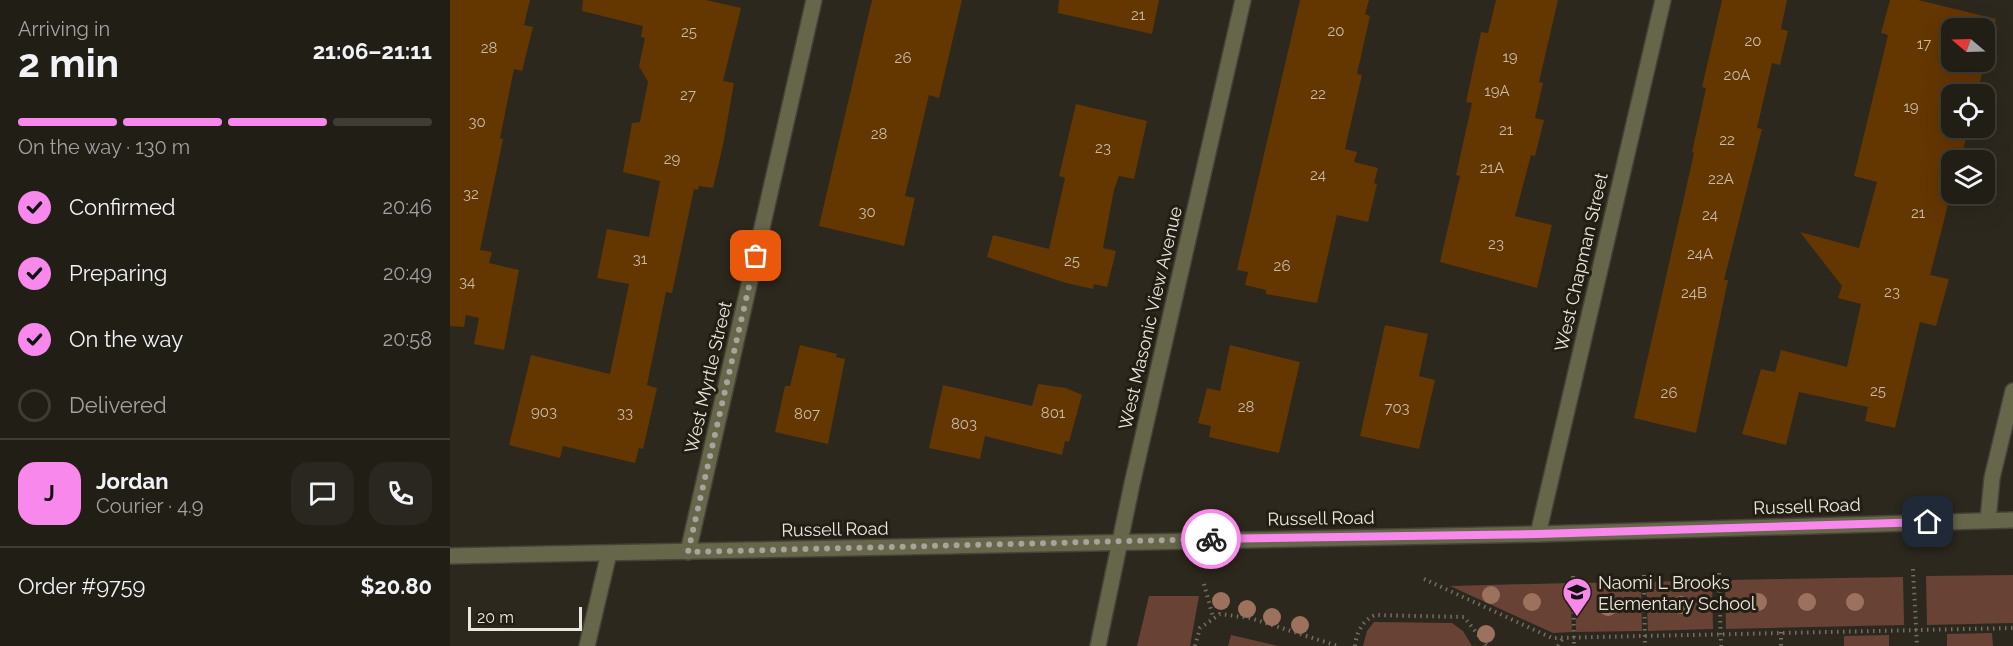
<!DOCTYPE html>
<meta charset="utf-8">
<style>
:root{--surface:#211e16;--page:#29271f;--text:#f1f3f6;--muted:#a2a2a1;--line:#3e3c35;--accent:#f888eb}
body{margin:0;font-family:Raleway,sans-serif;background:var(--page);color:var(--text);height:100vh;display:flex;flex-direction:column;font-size:22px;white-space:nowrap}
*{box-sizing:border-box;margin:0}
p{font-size:20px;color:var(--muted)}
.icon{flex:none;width:33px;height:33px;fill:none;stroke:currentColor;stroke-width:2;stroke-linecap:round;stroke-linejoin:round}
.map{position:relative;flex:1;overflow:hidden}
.panel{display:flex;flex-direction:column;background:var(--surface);width:450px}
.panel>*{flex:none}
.needle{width:39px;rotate:289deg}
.tools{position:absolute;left:1491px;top:18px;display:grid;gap:12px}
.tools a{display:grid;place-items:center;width:54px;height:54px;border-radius:12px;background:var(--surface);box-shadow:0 6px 24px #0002,0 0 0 2px var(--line);font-size:30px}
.scale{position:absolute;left:18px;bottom:15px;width:114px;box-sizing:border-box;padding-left:6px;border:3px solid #eae7e0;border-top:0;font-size:16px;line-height:21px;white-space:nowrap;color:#eae7e0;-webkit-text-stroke:4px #231e14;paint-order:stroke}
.pin{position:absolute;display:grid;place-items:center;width:51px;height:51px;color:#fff;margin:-26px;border-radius:12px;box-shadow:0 3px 9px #0006}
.courier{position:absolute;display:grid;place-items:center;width:60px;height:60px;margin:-30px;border:4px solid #f888eb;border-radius:50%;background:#fff;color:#222;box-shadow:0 2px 8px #0007}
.headline em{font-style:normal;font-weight:700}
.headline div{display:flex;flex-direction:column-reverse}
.headline{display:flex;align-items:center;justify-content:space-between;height:102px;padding:0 18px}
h1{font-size:39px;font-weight:700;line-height:45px}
.bar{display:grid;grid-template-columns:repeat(4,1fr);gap:9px 6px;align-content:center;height:72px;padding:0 18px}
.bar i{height:8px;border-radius:4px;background:var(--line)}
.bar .selected{background:var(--accent)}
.bar p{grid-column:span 4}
.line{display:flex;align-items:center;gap:15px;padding:0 18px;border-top:2px solid var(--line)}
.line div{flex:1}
.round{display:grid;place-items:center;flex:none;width:63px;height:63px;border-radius:18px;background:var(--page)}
ol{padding:0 18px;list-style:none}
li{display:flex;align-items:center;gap:18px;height:66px}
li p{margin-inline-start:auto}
li .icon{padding:6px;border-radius:50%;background:var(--accent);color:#111;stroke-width:4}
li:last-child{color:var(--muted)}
li i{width:33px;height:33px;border:3px solid var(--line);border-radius:50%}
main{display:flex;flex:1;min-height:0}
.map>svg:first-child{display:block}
.green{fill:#674235}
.building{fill:#643600;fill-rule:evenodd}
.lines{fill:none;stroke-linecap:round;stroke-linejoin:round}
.minor-casing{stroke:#474338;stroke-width:18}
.path{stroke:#726f65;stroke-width:4;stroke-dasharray:1.5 4.5;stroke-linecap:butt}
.minor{stroke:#66664b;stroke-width:15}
.tree{fill:#9c715d}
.done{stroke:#a8a49c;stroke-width:6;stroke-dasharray:0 10.8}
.route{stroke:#f888eb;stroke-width:8}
.labels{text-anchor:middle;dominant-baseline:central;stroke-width:6;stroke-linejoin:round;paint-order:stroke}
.number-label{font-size:15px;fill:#c8bba8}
.street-label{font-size:18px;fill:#eae7e0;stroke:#231e14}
.poi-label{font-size:18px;fill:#eae7e0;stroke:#231e14;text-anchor:start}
</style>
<main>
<section class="panel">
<div class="headline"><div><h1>2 min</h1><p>Arriving in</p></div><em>21:06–21:11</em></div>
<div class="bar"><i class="selected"></i><i class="selected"></i><i class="selected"></i><i></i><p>On the way · 130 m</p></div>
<ol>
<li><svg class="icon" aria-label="check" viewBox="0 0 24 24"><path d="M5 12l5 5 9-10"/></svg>Confirmed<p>20:46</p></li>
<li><svg class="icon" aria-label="check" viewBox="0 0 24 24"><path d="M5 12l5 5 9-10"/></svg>Preparing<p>20:49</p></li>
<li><svg class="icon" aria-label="check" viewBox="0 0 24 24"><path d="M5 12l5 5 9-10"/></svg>On the way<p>20:58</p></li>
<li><i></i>Delivered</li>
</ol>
<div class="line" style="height:108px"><b class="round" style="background:var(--accent);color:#111">J</b><div><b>Jordan</b><p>Courier · 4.9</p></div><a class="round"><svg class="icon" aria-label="chat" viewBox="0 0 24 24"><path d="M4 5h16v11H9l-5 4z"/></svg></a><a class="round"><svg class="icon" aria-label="phone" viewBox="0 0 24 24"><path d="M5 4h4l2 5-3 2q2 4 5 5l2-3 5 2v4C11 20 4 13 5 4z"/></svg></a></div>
<div class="line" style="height:78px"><div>Order #9759</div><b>$20.80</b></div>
</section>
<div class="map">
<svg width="1563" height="646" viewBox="0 0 1563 646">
<rect width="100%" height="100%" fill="#2c281d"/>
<g class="green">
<path d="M1563,575V623L1477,625L1476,576Z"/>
<path d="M1453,577L1454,625L1276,629L1275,580Z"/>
<path d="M1262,580L1263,629L1198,631L1196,582Z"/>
<path d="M1191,582L1192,631L1126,632L1125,583Z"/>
<path d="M1120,583L1122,632L1103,633L1000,586Z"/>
<path d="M699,596H749L740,646H687Z"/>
<path d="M924,622L1002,623L1013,631L1022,646H913L917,631Z"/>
<path d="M1542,633L1543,646H1497V634Z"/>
<path d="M781,635L829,646H778Z"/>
<path d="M1439,635V646H1394V636Z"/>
</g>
<g class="building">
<path d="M0,0H80L74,25L83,27L72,71L64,69L50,138L53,139L30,250L42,252L39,263L69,270L54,350L24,344L29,318L16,315L14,327L0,326Z"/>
<path d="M133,0H256L291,8L273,81L284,83L273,145L263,188L249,186L248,190L244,189L222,293L216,292L197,385L207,388L193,449L189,448L185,463L113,446L110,458L59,445L81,355L160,374L179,284L147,278L157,229L199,237L210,181L173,172L182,123L190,122L198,82L189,66L195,38L191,37L193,26L132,11Z"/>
<path d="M422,0H512L489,98L479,95L455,196L465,198L454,246L369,226Z"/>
<path d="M609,0H709L702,34L608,13Z"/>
<path d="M850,0H919L915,14L920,16L907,74L912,75L895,149L907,152L904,162L928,168L924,183L927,184L918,222L887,215L867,303L816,294V290L795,285L798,272L787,270Z"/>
<path d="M1046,0H1108L1089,82L1093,83L1085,118L1094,120L1085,156L1081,155L1065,216L1102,225L1087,288L990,262L1010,176L1006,175L1022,103L1016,102L1031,32L1038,33Z"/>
<path d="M1272,0H1337L1331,29L1338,31L1330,65L1322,63L1307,128L1312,129L1274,280H1278L1246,433L1184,418L1244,153L1242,152L1256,88L1252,87Z"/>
<path d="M1440,0H1468L1546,19L1527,94H1502V128H1519L1511,157L1508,160H1502V189L1480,275L1499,279L1486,326L1470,322L1445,428L1415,421L1418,407L1349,392L1336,445L1292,434L1311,369L1325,372L1331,350L1397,367L1411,304L1388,298L1392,286L1350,232L1409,248L1427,182L1404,176L1438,35L1431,33ZM1502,28H1534V62H1502Z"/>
<path d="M626,104L697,121L684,179L669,176L664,190L653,248L666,251L657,287L644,284L643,289L616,283L537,257L543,235L599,249L615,178L609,176Z"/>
<path d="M935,325L978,334L969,376L985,380L969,449L910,436Z"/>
<path d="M350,345L387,354L386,357L395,359L378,444L325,432L335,386H340Z"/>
<path d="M780,345L850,362L829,453L759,437L761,426L748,423L757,388L770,391Z"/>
<path d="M588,384L616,388L632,395L619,442L615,441L612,455L535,436L530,459L479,448L493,385L582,406Z"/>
</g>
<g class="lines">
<g class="minor-casing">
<g id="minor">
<path d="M1538,520L1542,478L1563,391"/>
<path d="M1088,534L1213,0"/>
<path d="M238,552L364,0"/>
<path d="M0,556L1088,534L1563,520"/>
<path d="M137,646L159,553"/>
<path d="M648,646L682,484L793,0"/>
</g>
</g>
<g class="path">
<path d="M1463,569L1467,646"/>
<path d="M1269,573L1271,646"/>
<path d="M1194,575L1195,646"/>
<path d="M1123,576L1124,646"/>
<path d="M974,579L1102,638L1563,628"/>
<path d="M754,584L763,617"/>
<path d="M1331,632V646"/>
<path d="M745,646L750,628L770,614L800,618L888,646"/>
<path d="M905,646C906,633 913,620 925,615L1014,617L1037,646"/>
<path d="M1108,646L1113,638"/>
</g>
<use href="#minor" class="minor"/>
</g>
<g class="tree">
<circle cx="1041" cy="595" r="9"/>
<circle cx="771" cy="601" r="9"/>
<circle cx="1082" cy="602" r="9"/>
<circle cx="1308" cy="602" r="9"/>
<circle cx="1357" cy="602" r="9"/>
<circle cx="1405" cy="602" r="9"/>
<circle cx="1231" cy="605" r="9"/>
<circle cx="1158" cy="607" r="9"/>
<circle cx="797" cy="609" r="9"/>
<circle cx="822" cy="617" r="9"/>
<circle cx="850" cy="625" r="9"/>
<circle cx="1036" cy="634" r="9"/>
</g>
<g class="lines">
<path class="done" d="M306,256L238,552L761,539"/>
<path class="route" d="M761,539L1088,534L1478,522"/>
</g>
<defs>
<g id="school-pin" transform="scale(1.5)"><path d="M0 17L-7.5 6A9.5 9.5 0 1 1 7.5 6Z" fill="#f888eb" stroke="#231e14"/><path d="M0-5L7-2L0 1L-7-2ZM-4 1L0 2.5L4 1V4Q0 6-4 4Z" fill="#111"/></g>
</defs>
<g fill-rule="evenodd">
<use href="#school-pin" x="1127" y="592"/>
</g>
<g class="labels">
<g class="number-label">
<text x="688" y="15">21</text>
<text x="886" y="31">20</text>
<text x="239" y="32">25</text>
<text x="1303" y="41">20</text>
<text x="1474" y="44">17</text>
<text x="39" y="48">28</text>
<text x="1060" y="57">19</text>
<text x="453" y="58">26</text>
<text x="1287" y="75">20A</text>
<text x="1047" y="91">19A</text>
<text x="868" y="94">22</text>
<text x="238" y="95">27</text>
<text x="1461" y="107">19</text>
<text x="27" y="122">30</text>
<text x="1056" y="130">21</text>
<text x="429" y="134">28</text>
<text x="1277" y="140">22</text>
<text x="653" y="148">23</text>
<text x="222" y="159">29</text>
<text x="1042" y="168">21A</text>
<text x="868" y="175">24</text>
<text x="1271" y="179">22A</text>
<text x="21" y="194">32</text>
<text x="417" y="212">30</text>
<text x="1468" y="213">21</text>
<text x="1260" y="215">24</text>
<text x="1046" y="244">23</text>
<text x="1250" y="254">24A</text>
<text x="190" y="259">31</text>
<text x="622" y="261">25</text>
<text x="832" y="266">26</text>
<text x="17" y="282">34</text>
<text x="1442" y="292">23</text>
<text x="1244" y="293">24B</text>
<text x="1428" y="391">25</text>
<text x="1219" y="393">26</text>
<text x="796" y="407">28</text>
<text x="947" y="408">703</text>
<text x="94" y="412">903</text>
<text x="175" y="413">33</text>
<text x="603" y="413">801</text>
<text x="357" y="414">807</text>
<text x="514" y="424">803</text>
</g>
<g class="street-label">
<text transform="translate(1131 262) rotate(-77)">West Chapman Street</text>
<text transform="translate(700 318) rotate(-77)">West Masonic View Avenue</text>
<text transform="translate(258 377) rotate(-77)">West Myrtle Street</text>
<text transform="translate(1357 506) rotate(-2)">Russell Road</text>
<text transform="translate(871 518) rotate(-1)">Russell Road</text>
<text transform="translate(385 529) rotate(-1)">Russell Road</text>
</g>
<g class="poi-label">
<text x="1148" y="582">Naomi L Brooks<tspan x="1148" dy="21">Elementary School</tspan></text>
</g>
</g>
</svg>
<div class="tools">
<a><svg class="needle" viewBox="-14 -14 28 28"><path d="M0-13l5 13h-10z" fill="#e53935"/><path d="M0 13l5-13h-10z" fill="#a2a2a1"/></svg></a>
<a><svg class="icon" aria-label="locate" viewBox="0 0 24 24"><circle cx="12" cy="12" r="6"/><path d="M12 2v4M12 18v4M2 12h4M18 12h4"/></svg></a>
<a><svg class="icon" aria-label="layers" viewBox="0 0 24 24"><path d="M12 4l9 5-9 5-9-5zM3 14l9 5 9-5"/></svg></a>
</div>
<div class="scale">20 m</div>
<div class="pin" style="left:306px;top:256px;background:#ea580c"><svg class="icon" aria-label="bag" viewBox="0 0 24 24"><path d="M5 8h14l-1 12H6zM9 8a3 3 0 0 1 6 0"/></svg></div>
<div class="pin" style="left:1478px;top:522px;background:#1f2937"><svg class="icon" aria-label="home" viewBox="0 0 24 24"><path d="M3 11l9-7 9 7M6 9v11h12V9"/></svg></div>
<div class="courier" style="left:761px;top:539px"><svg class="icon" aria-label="bike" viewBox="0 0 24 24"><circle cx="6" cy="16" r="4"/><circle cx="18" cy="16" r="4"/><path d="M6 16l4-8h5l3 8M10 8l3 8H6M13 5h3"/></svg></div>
</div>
</main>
